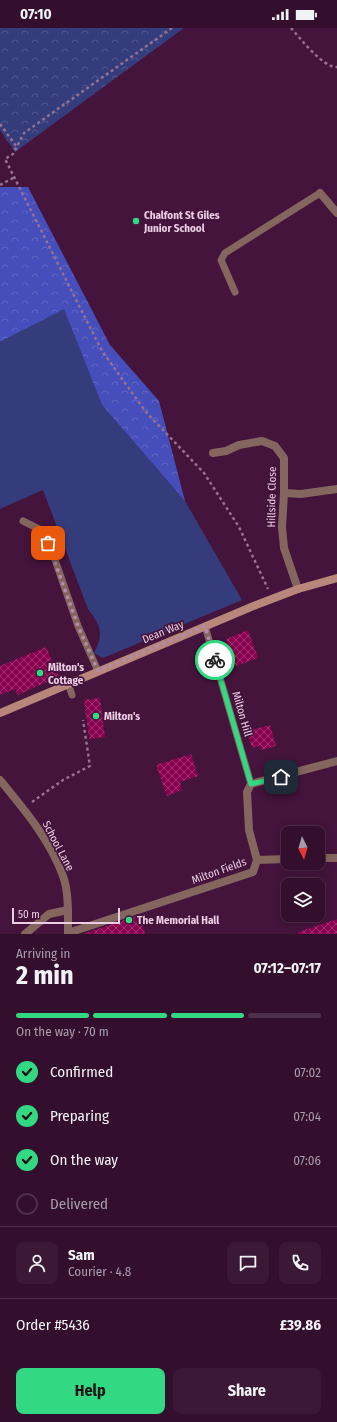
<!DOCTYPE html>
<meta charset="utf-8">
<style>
:root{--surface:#330f2d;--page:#3b1835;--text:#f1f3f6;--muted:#a99caa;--line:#4e2f49;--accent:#32d882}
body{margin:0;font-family:"Fira Sans Condensed",sans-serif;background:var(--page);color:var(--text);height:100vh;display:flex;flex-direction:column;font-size:15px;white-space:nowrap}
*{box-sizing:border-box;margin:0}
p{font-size:13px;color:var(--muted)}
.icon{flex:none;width:22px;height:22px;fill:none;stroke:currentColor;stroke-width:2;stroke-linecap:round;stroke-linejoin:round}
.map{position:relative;height:906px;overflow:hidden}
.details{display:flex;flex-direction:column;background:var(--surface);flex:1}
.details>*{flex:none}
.needle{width:26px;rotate:175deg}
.buttons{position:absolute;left:281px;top:798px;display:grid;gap:8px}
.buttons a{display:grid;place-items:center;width:44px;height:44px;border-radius:8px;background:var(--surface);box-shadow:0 2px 10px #0003,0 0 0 1px var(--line);font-size:20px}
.scale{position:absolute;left:12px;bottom:10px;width:108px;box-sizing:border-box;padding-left:4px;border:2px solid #eccde4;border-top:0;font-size:11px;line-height:14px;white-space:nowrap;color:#eccde4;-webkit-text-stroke:3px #44143c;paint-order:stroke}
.pin{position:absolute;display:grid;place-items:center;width:34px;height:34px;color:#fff;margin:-17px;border-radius:8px;box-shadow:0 2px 6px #0006}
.courier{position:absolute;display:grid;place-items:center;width:40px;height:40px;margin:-20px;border:3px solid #32d882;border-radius:50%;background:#fff;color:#222;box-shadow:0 1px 5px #0007}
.headline em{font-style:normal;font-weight:700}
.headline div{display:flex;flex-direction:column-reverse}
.headline{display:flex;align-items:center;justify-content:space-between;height:68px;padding:0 16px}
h1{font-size:26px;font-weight:700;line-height:30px}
.bar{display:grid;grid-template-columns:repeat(4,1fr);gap:6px 4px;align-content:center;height:48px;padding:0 16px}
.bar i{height:5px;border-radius:3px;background:var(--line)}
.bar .on{background:var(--accent)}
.bar p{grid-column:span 4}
.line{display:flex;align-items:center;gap:10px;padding:0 16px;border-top:1px solid var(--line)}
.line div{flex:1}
.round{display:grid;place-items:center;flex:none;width:42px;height:42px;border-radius:8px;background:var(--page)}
ol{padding:0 16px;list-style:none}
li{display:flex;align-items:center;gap:12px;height:44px}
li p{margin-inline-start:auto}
li .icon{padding:4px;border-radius:50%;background:var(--accent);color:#111;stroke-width:4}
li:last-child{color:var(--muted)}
li i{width:22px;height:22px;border:2px solid var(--line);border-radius:50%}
.button{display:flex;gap:8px;margin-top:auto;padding:8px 16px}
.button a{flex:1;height:46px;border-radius:8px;background:var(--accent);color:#111;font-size:16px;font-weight:700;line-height:46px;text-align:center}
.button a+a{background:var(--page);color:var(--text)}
.status{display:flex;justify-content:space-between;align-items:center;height:28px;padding:0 20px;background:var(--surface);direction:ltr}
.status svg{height:11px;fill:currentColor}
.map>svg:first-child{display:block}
.green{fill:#343c7c}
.forest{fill:url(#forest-crowns)}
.park{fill:url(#park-crowns)}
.building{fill:url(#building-cross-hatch)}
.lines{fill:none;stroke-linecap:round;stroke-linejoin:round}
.path{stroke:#987190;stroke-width:2.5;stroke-dasharray:3 3;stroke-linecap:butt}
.lane{stroke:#85665e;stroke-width:7}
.street{stroke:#85665e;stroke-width:8}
.secondary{stroke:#b8877b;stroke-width:8}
.done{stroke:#b18ca9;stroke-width:4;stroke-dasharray:0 7.2}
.route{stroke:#32d882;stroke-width:5}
.poi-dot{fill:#32d882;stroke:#44143c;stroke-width:1.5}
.labels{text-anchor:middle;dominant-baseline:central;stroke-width:3.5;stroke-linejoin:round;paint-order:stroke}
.poi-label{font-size:11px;font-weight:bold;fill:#eccde4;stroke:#44143c;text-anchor:start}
.street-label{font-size:11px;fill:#eccde4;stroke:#44143c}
</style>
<div class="status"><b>07:10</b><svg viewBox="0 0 49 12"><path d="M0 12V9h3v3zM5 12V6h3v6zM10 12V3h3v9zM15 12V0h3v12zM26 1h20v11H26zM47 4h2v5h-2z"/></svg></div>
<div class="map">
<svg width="337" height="906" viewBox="0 0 337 906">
<defs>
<pattern id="forest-crowns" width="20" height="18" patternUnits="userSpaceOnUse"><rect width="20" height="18" fill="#464ebb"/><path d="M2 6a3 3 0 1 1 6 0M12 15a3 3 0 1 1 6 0" fill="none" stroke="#6166c4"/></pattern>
<pattern id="park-crowns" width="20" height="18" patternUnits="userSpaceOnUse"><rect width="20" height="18" fill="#343c7c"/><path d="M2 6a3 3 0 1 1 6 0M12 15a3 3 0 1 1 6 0" fill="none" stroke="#52578e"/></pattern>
<pattern id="building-cross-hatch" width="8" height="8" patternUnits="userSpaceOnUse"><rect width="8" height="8" fill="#8a0351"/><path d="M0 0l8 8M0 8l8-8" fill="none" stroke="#a03272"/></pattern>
</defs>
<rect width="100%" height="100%" fill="#44143c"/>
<path class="green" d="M64,280L102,377L185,473L242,572L103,630L94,625C104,606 101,598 88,581L43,462L0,481V314Z"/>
<path class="forest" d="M0,159H28L110,317L159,373L185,473L102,377L64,281L0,314Z"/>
<path class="park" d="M0,0H184L15,124L0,102Z"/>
<g class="building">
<path d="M248,602L258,630L236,638L226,611Z"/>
<path d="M46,619L59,648L18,667L15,661L0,667V638Z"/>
<path d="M100,670L105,709L89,711L84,672Z"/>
<path d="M270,697L276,718L261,722L260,718L252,720L247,703Z"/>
<path d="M191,726L198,748L180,754L182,762L167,768L156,737Z"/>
<path d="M139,887L145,906H83Z"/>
<path d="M337,891V906H298V904Z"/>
</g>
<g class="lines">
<g class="path">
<path d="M172,0L24,105L13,126L5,131L102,323L146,384L204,445L239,499L268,561"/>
<path d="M291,0C300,10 323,40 337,39"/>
<path d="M0,96L16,118"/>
<path d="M0,157L15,149"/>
<path d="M32,774L63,752L90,738L83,692"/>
</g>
<g class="lane">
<path d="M235,264L221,232L225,225L320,165"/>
<path d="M23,493L43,503L53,526L78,598L98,643"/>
<path d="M205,598L251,756"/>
<path d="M68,655L72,667"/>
</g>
<g class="street">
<path d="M320,165L337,185"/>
<path d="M213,425L226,423L239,417L262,413L275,418L284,430V465L282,499L284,520L298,561"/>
<path d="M284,465L301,466L337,461"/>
<path d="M0,752C24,781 50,812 63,848C69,864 68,889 68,906"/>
<path d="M318,830H337"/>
<path d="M257,832L288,831"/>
<path d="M68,905L253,844L257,832L249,802L247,764L251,756L337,733"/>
<path d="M25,906L49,886L68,882"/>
</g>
<path class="secondary" d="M0,685L256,577L298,561L337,550"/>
</g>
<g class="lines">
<path class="done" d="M48,515L78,598L98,643L205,598L215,632"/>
<path class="route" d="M215,632L251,756L281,749"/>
</g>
<g class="poi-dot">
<circle cx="136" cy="193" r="4"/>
<circle cx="40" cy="645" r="4"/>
<circle cx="96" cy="688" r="4"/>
<circle cx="129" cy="892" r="4"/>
</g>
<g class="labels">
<g class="poi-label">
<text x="144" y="187">Chalfont St Giles<tspan x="144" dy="13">Junior School</tspan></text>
<text x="48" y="639">Milton's<tspan x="48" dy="13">Cottage</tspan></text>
<text x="104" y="688">Milton's</text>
<text x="137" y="892">The Memorial Hall</text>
</g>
<g class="street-label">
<text transform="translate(272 469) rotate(-89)">Hillside Close</text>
<text transform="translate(163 604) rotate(-22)">Dean Way</text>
<text transform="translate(242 686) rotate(74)">Milton Hill</text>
<text transform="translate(58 818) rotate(62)">School Lane</text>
<text transform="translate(219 843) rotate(-20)">Milton Fields</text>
</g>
</g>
</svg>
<div class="buttons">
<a><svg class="needle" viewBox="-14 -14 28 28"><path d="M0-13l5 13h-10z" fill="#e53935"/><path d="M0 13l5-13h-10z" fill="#a99caa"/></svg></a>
<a><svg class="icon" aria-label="layers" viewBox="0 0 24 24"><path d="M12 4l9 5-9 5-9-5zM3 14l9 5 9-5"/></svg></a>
</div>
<div class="scale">50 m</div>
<div class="pin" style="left:48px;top:515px;background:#ea580c"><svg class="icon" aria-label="bag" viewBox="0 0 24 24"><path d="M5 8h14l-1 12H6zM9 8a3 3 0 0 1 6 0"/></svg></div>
<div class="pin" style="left:281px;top:749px;background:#1f2937"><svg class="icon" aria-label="home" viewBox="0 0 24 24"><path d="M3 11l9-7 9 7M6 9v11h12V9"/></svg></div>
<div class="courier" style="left:215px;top:632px"><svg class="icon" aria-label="bike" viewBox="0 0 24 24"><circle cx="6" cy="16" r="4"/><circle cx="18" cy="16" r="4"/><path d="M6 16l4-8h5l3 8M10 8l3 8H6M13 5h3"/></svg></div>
</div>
<section class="details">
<div class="headline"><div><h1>2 min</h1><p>Arriving in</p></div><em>07:12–07:17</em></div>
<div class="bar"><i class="on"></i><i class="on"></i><i class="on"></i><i></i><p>On the way · 70 m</p></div>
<ol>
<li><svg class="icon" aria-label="check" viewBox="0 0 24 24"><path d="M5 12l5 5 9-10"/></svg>Confirmed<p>07:02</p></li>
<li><svg class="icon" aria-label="check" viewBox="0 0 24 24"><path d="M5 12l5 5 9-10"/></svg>Preparing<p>07:04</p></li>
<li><svg class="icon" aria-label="check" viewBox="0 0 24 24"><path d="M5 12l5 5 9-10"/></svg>On the way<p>07:06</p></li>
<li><i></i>Delivered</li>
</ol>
<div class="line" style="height:72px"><a class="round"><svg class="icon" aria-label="person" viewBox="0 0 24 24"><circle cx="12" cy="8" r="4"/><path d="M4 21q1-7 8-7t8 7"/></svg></a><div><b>Sam</b><p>Courier · 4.8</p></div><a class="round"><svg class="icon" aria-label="chat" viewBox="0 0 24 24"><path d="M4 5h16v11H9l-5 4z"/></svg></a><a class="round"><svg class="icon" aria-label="phone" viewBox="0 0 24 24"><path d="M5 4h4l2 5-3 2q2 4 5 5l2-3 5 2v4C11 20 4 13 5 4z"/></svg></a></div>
<div class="line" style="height:52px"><div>Order #5436</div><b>£39.86</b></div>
<div class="button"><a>Help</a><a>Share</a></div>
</section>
